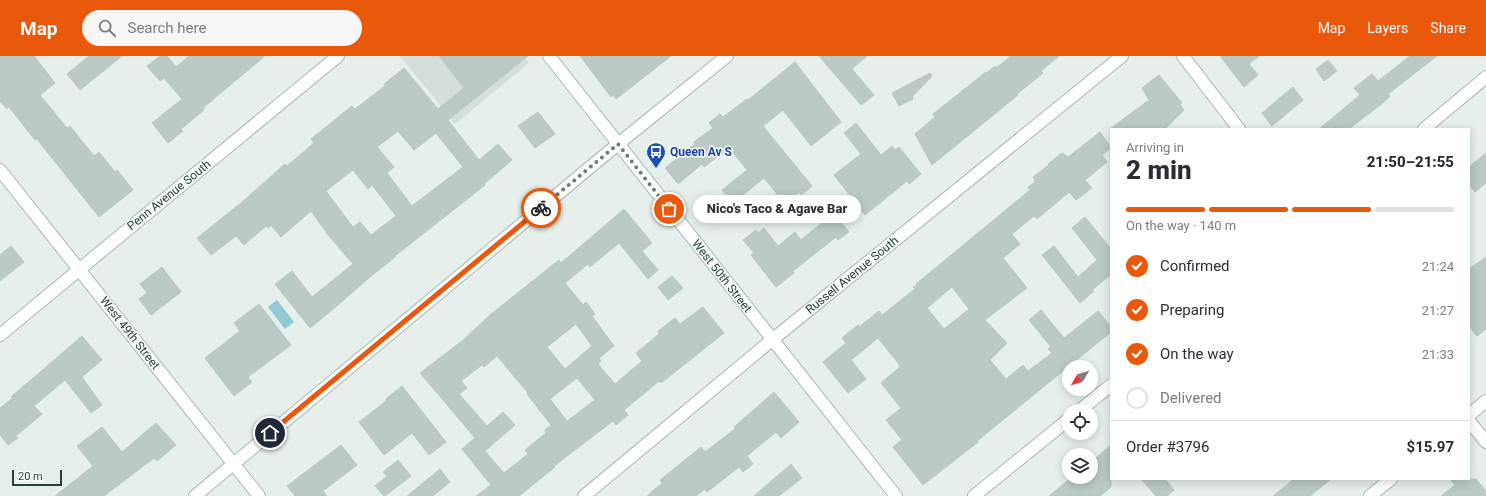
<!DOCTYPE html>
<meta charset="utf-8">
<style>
:root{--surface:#fff;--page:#f7f7f7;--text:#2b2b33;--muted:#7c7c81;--line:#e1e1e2;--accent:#ea580c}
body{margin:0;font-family:Roboto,sans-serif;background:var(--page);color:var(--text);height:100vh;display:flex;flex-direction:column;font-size:15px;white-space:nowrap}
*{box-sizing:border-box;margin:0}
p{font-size:13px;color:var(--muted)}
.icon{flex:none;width:22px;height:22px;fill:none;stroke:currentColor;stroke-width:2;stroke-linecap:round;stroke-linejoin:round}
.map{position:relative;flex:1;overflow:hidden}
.details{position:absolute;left:1110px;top:72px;width:360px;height:352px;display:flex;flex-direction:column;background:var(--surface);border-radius:0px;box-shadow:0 2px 10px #0003}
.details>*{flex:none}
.needle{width:26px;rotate:231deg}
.buttons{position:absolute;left:1062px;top:304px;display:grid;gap:8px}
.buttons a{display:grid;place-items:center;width:36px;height:36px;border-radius:50%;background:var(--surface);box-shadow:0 2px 10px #0003;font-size:20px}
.scale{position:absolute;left:12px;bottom:10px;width:50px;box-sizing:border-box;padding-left:4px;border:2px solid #24423a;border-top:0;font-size:11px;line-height:14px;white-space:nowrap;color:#24423a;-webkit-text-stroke:3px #f7fbf9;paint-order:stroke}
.pin{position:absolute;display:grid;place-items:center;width:34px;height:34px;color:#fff;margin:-17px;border:2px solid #fff;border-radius:50%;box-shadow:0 1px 4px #0007}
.courier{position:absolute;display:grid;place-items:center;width:40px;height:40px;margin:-20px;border:3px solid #ea580c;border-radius:50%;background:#fff;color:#222;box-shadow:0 1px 5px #0007}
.bubble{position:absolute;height:28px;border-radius:14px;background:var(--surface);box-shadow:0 2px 10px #0003;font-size:13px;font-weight:800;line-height:28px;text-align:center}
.overview em{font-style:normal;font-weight:800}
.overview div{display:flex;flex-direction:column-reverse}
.overview{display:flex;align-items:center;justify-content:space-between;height:68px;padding:0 16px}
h1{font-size:26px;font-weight:800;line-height:30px}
.bar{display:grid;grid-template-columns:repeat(4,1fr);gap:6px 4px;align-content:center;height:48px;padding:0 16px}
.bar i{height:5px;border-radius:3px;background:var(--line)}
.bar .selected{background:var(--accent)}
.bar p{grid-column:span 4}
.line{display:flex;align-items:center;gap:10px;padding:0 16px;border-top:1px solid var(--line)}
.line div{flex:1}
ol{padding:0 16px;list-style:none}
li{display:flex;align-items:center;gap:12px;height:44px}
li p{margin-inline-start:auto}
li .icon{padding:4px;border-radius:50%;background:var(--accent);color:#fff;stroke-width:4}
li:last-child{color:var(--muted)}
li i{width:22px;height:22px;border:2px solid var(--line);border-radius:50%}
header{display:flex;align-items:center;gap:24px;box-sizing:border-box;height:56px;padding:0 20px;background:var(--accent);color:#fff}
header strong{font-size:19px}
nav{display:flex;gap:22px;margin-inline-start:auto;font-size:14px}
.search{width:280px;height:36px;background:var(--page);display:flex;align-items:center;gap:10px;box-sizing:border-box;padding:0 14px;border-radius:22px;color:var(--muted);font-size:15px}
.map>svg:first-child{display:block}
.built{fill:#d4dfda}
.water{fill:#8ec9d4}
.building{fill:#bbcac4;stroke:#b8c9c2;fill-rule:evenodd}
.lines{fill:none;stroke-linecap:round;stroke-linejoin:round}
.minor-casing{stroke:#a8b8b2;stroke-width:14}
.tertiary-casing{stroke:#a8b8b2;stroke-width:14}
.secondary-casing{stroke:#a4bbb3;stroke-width:14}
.minor{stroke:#fff;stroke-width:12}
.tertiary{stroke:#fff;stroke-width:12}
.secondary{stroke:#fff;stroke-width:12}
.done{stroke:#687f78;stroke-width:4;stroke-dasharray:0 7.2}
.route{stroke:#ea580c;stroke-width:5}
.labels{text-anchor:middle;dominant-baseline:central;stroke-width:3;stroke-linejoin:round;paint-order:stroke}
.transit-label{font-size:12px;font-weight:bold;fill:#164399;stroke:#f7fbf9;text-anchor:start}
.street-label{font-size:12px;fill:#24423a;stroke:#f7fbf9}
</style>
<header>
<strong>Map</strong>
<div class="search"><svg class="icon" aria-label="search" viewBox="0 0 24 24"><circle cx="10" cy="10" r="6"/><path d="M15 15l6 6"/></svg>Search here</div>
<nav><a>Map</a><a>Layers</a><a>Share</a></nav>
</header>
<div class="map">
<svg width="1486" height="440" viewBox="0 0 1486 440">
<rect width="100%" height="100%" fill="#e6efeb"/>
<path class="built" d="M400,0H524L529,7L455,68Z"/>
<path class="water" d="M277,244L294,266L285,273L268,251Z"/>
<g class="building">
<path d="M0,0H34L55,27L40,39L67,72L70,70L94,100L99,96L115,116L117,114L133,134L99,161L36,82L35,84L9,51L7,53L0,45Z"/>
<path d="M89,0H122L80,34L67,18Z"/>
<path d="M160,0H167L176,11L189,0H265L204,51L203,53L204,54L181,73L183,75L168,87L152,67L182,43L164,22L160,25L147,10Z"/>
<path d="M439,0H528L448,64L479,104L498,88L512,104L484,128L485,129L395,200V201L370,221L331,255L310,272L275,228L292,215L312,241L353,208L329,180L311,155L281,181L271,169L268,172L266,170L244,189L236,180L211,199L197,182L241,147L285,108L287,110L314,87L311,83L352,50L355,53L385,30L384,28L404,12L438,53L464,32ZM398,75L414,94L436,77L463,111L412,150L387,117L394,111L377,91ZM353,114L368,133L372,129L396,160L371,179L360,166L353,171L326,135Z"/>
<path d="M580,0H671L616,43L613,39L611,41Z"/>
<path d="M819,0H867L852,13L874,39L861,49Z"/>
<path d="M1011,0H1059L1041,15L1043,17L1017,38L1018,39L932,109L915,78L935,61L933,58L986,16V17L995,10L996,12Z"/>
<path d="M1220,0H1259L1249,8L1258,19L1244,31Z"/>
<path d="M1410,0H1437L1388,38L1390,40L1384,46L1349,73H1319L1360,39L1354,32L1372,18L1378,25Z"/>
<path d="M1328,4L1337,15L1324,25L1316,13Z"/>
<path d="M795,6L841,66L811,90L783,54L763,70L812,130L801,139L799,136L785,148L764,122L733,147L722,134L747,114L729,92L704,111L702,108L678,128L665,112L695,88L694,86L713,72L709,67L720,58L723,61L747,43L748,44Z"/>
<path d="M930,17L932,20L912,41L913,43L899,50L892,37Z"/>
<path d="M1159,19L1182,47L1180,49L1184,54L1165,73H1110L1149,44L1142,32Z"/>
<path d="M1293,31L1303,44L1272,70L1262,57Z"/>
<path d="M538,56L555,78L535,92L518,70Z"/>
<path d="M856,67L881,99L892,90L895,94L899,91L921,118L909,128L907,125L865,159L834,119L861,98L844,77Z"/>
<path d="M1100,76L1111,92L1102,99L1107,106L1085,124L1092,132L1076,144L1069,136L1037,163L1034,160L1012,178L1020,188L1003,202L1027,232L985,264L1007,287L990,304L1006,323L1023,309L1028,315L1052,297L1048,293L1051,291L1029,264L1041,254L1064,282L1098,255L1111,271V276L977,385L978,386L923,429L893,391L902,384L886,364L901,352L881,327L900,311L898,307L878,282L851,304L866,323L848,337L823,306L846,287L842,282L858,269L859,271L879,255L882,259L915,233L913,231L917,229L916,228L1030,134L1028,131L1035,126L1034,125L1035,123L1033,121L1049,109L1048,108L1062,97L1068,101ZM952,231L969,253L944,273L927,252Z"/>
<path d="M1486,97V127L1475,136L1469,129V111Z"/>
<path d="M724,141L734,153L721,164L711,151Z"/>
<path d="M624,153L652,187L642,195L658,214L648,223L619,187L590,211L588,208L565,227L583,249L586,246L595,258L592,260L614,290L599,302L601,305L598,308L615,328L642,305L636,297L659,278L658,275L675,262L680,268L703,251L724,277L661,327L659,325L624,354L628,359L616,369L613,365L554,410L555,411L519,440H476L491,429L462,393L475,382L420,317L462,285L490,259L515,239L559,204L561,207ZM576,268L592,290L565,313L547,291ZM497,300L528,337L527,338L551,369L545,374L546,377L525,394L528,398L504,417L485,395L515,369L503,356L487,370L459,338L467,332L461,325L482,309L484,311ZM577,322L595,344L567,365L550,343Z"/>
<path d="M830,153L849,176L838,184L836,181L793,215L794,217L776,231L751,199L754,197L743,184L756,174L758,177L764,172L778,190L795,176L801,184L823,166L820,161Z"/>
<path d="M1085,161L1111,193V222L1109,220L1092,234L1094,235L1080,247L1042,199L1054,190L1078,221L1097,204L1072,172Z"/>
<path d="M11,190L24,206L0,225V199Z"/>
<path d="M1486,201V273L1477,280L1469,270V213Z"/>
<path d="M162,211L181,236L151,259L139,243L147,237L140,228Z"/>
<path d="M672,220L683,232L668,244L658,231Z"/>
<path d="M259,248L291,289L248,321L252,326L234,340L205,302L240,275L234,267Z"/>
<path d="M82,280L102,304L82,321L102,349L91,357L65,324L34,350L42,358L16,380L18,382L8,389L0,379V352L13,342L11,341Z"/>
<path d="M402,330L446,386L429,399L412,377L384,399L359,366L386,345V343Z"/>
<path d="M774,336L799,366L781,382L776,376L747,400L753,408L743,416L739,411L707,436L705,433L696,440H647L662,427L660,424L701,391L705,396L735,373L734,371Z"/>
<path d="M156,367L176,389L157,405L154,402L104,440H55L93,410L77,390L102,371L122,396Z"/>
<path d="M341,389L357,409L323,435L327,440H295L287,430Z"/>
<path d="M1111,389V431L1100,440H1049L1072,421H1091V406Z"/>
<path d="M398,404L411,420L385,440H384L375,430L387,420L383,416Z"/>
<path d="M791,408L802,422L779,440H754Z"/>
<path d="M440,413L450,426L433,440H407Z"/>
<path d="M1141,423H1165L1174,434L1167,440H1156Z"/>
<path d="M1294,423H1331L1310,440H1273Z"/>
<path d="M1450,423H1476L1486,435V440H1441L1455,429Z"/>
</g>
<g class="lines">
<g class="minor-casing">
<g id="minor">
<path d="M1183,0L1239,73"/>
<path d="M1424,73L1486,21"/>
<path d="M0,114L259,440"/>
<path d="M1079,355L1111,329"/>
<path d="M1469,359L1486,345"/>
<path d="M1469,365L1486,386"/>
<path d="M195,440L618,88L727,0"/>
<path d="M584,440L772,284L1122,0"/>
<path d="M974,440L1069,363"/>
<path d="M1370,440L1391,423"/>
</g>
</g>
<g class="tertiary-casing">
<path id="tertiary" d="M0,279L338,0"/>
</g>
<g class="secondary-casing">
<path id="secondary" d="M549,0L896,440"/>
</g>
<use href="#minor" class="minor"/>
<use href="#tertiary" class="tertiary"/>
<use href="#secondary" class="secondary"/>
</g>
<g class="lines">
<path class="done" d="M541,152L618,88L669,153"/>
<path class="route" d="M270,377L541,152"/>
</g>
<defs>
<g id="bus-pin" transform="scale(1)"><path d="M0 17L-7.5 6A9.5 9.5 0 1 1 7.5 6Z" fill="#1a4fb4" stroke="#f7fbf9"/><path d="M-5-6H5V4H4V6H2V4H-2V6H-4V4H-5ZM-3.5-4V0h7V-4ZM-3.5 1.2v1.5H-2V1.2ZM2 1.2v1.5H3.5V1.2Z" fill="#fff"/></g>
</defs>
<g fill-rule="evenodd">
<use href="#bus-pin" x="656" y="96"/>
</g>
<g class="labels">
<g class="transit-label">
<text x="670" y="96">Queen Av S</text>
</g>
<g class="street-label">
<text transform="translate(169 139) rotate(-39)">Penn Avenue South</text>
<text transform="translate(852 219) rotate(-39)">Russell Avenue South</text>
<text transform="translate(722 220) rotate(52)">West 50th Street</text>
<text transform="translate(130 277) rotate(52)">West 49th Street</text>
</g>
</g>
</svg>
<div class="buttons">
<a><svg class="needle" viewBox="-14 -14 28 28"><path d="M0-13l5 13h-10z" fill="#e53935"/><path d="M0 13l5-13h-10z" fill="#7c7c81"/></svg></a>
<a><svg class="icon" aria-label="locate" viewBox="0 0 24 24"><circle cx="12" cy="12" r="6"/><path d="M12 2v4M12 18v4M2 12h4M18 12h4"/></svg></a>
<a><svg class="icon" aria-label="layers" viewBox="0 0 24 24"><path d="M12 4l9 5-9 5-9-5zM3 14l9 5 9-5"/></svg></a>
</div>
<div class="scale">20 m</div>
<div class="pin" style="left:669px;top:153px;background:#ea580c"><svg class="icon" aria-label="bag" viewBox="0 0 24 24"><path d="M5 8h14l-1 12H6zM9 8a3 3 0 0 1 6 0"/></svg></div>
<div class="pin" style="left:270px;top:377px;background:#1f2937"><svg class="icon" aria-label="home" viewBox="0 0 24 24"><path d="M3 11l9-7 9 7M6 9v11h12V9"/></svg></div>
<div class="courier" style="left:541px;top:152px"><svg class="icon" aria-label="bike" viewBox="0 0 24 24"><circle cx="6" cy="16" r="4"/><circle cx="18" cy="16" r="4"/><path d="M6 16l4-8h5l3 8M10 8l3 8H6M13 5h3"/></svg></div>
<div class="bubble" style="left:693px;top:139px;width:168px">Nico's Taco &amp; Agave Bar</div>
<section class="details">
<div class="overview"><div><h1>2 min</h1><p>Arriving in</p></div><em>21:50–21:55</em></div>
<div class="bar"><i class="selected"></i><i class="selected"></i><i class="selected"></i><i></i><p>On the way · 140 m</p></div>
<ol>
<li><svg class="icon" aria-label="check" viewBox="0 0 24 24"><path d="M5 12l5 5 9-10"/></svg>Confirmed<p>21:24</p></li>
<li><svg class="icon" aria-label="check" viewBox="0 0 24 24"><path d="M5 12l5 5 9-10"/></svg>Preparing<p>21:27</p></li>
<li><svg class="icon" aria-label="check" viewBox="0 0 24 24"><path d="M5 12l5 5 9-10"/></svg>On the way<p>21:33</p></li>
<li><i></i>Delivered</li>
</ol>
<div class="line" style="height:52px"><div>Order #3796</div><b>$15.97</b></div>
</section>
</div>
